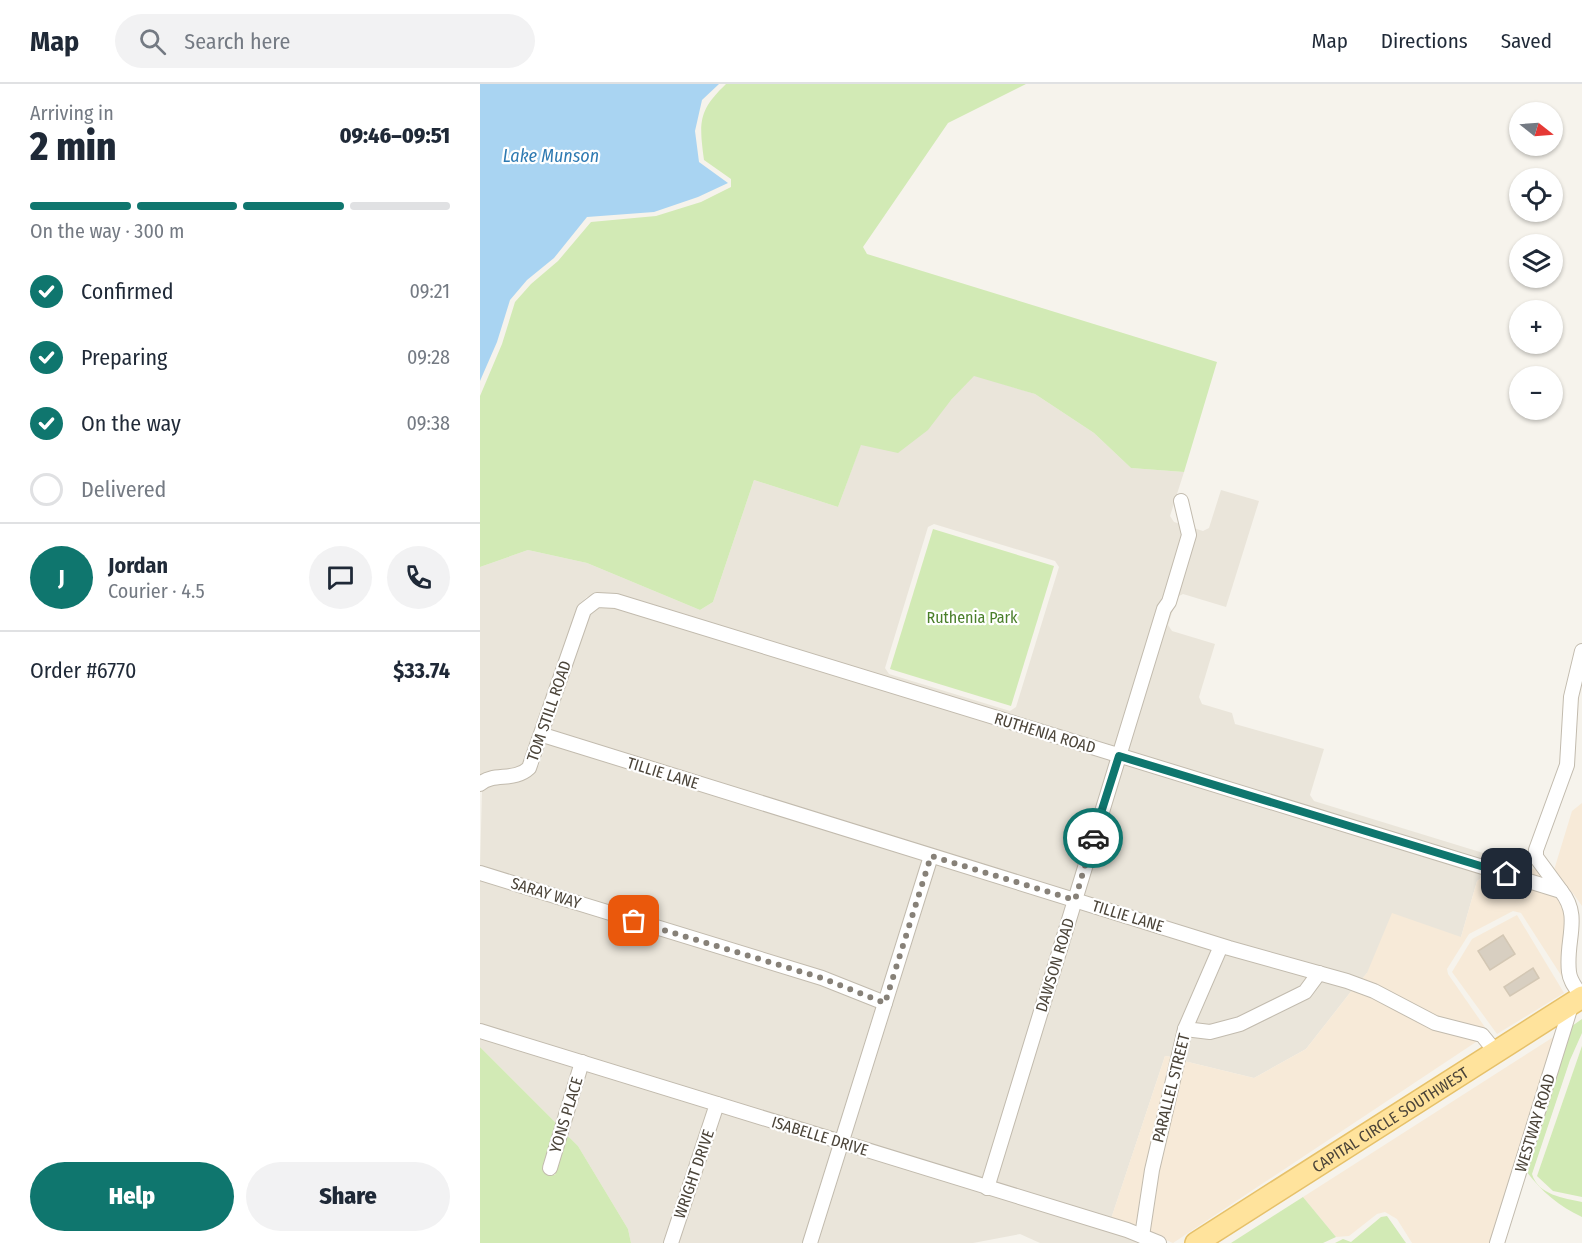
<!DOCTYPE html>
<meta charset="utf-8">
<style>
:root{--surface:#fff;--page:#f2f2f3;--text:#1f2937;--muted:#747a83;--line:#e0e1e3;--accent:#0f766e}
body{margin:0;font-family:"Fira Sans Condensed",sans-serif;background:var(--page);color:var(--text);height:100vh;display:flex;flex-direction:column;font-size:22px;white-space:nowrap}
*{box-sizing:border-box;margin:0}
p{font-size:20px;color:var(--muted)}
.icon{flex:none;width:33px;height:33px;fill:none;stroke:currentColor;stroke-width:2;stroke-linecap:round;stroke-linejoin:round}
.map{position:relative;flex:1;overflow:hidden}
.details{display:flex;flex-direction:column;background:var(--surface);width:480px}
.details>*{flex:none}
.needle{width:39px;rotate:107deg}
.tools{position:absolute;left:1029px;top:18px;display:grid;gap:12px}
.tools a{display:grid;place-items:center;width:54px;height:54px;border-radius:50%;background:var(--surface);box-shadow:0 2px 4px #0004;font-size:30px}
.pin{position:absolute;display:grid;place-items:center;width:51px;height:51px;color:#fff;margin:-26px;border-radius:12px;box-shadow:0 3px 9px #0006}
.courier{position:absolute;display:grid;place-items:center;width:60px;height:60px;margin:-30px;border:4px solid #0f766e;border-radius:50%;background:#fff;color:#222;box-shadow:0 2px 8px #0007}
.head em{font-style:normal;font-weight:800}
.head div{display:flex;flex-direction:column-reverse}
.head{display:flex;align-items:center;justify-content:space-between;height:102px;padding:0 30px}
h1{font-size:39px;font-weight:800;line-height:45px}
.bar{display:grid;grid-template-columns:repeat(4,1fr);gap:9px 6px;align-content:center;height:72px;padding:0 30px}
.bar i{height:8px;border-radius:4px;background:var(--line)}
.bar .current{background:var(--accent)}
.bar p{grid-column:span 4}
.line{display:flex;align-items:center;gap:15px;padding:0 30px;border-top:2px solid var(--line)}
.line div{flex:1}
.round{display:grid;place-items:center;flex:none;width:63px;height:63px;border-radius:32px;background:var(--page)}
ol{padding:0 30px;list-style:none}
li{display:flex;align-items:center;gap:18px;height:66px}
li p{margin-inline-start:auto}
li .icon{padding:6px;border-radius:50%;background:var(--accent);color:#fff;stroke-width:4}
li:last-child{color:var(--muted)}
li i{width:33px;height:33px;border:3px solid var(--line);border-radius:50%}
.cta{display:flex;gap:12px;margin-top:auto;padding:12px 30px}
.cta a{flex:1;height:69px;border-radius:36px;background:var(--accent);color:#fff;font-size:24px;font-weight:800;line-height:69px;text-align:center}
.cta a+a{background:var(--page);color:var(--text)}
header{display:flex;align-items:center;gap:36px;box-sizing:border-box;height:84px;padding:0 30px;background:var(--surface);border-bottom:2px solid var(--line)}
header strong{font-size:28px}
nav{display:flex;gap:33px;margin-inline-start:auto;font-size:21px}
.search{width:420px;height:54px;background:var(--page);display:flex;align-items:center;gap:15px;box-sizing:border-box;padding:0 21px;border-radius:33px;color:var(--muted);font-size:22px}
main{display:flex;flex:1;min-height:0}
.map>svg:first-child{display:block}
.residential{fill:#eae5da;fill-rule:evenodd}
.commercial{fill:#f7ead8}
.green{fill:#d2eab5}
.water{fill:#a9d4f2}
.building{fill:#d8cfc1;stroke:#d3c7b4;stroke-width:1.5}
.lines{fill:none;stroke-linecap:round;stroke-linejoin:round}
.street-casing{stroke:#c2bbae;stroke-width:16}
.primary-casing{stroke:#e6c16a;stroke-width:24}
.street{stroke:#fff;stroke-width:14}
.primary{stroke:#ffe39c;stroke-width:21}
.done{stroke:#878178;stroke-width:6;stroke-dasharray:0 10.8}
.route{stroke:#0f766e;stroke-width:8}
.labels{text-anchor:middle;dominant-baseline:central;stroke-width:4.5;stroke-linejoin:round;paint-order:stroke}
.park-label{font-size:16px;fill:#4a7f2a;stroke:#fff}
.street-label{font-size:16px;fill:#4b4439;stroke:#fff}
.water-label{font-size:18px;font-style:italic;fill:#2e7ab2;stroke:#fff}
</style>
<header>
<strong>Map</strong>
<div class="search"><svg class="icon" aria-label="search" viewBox="0 0 24 24"><circle cx="10" cy="10" r="6"/><path d="M15 15l6 6"/></svg>Search here</div>
<nav><a>Map</a><a>Directions</a><a>Saved</a></nav>
</header>
<main>
<section class="details">
<div class="head"><div><h1>2 min</h1><p>Arriving in</p></div><em>09:46–09:51</em></div>
<div class="bar"><i class="current"></i><i class="current"></i><i class="current"></i><i></i><p>On the way · 300 m</p></div>
<ol>
<li><svg class="icon" aria-label="check" viewBox="0 0 24 24"><path d="M5 12l5 5 9-10"/></svg>Confirmed<p>09:21</p></li>
<li><svg class="icon" aria-label="check" viewBox="0 0 24 24"><path d="M5 12l5 5 9-10"/></svg>Preparing<p>09:28</p></li>
<li><svg class="icon" aria-label="check" viewBox="0 0 24 24"><path d="M5 12l5 5 9-10"/></svg>On the way<p>09:38</p></li>
<li><i></i>Delivered</li>
</ol>
<div class="line" style="height:108px"><b class="round" style="background:var(--accent);color:#fff">J</b><div><b>Jordan</b><p>Courier · 4.5</p></div><a class="round"><svg class="icon" aria-label="chat" viewBox="0 0 24 24"><path d="M4 5h16v11H9l-5 4z"/></svg></a><a class="round"><svg class="icon" aria-label="phone" viewBox="0 0 24 24"><path d="M5 4h4l2 5-3 2q2 4 5 5l2-3 5 2v4C11 20 4 13 5 4z"/></svg></a></div>
<div class="line" style="height:78px"><div>Order #6770</div><b>$33.74</b></div>
<div class="cta"><a>Help</a><a>Share</a></div>
</section>
<div class="map">
<svg width="1102" height="1159" viewBox="0 0 1102 1159">
<rect width="100%" height="100%" fill="#f6f3ec"/>
<g class="residential">
<path d="M494,291L555,310L614,349L651,384L704,388L690,432L694,438L723,447L729,444L741,406L779,417L746,523L703,510L697,513L688,541L692,547L735,560L719,613L722,620L752,629L755,640L844,665L830,711L834,717L1026,776L1019,782L646,669L661,626L649,622L634,665L123,509L107,513L100,519L94,533L48,675L40,685L8,688L0,692V483L48,466L107,479L220,526L233,518L274,396L358,423L381,360L471,316ZM454,440L575,477L579,483L536,623L530,627L409,590L405,584L448,443Z"/>
<path d="M125,520L631,675L590,809L70,648L106,537L113,524Z"/>
<path d="M67,658L444,775L401,911L343,888L0,783L2,707L11,699L36,698L48,693L59,681Z"/>
<path d="M643,679L1007,790L997,797L981,853L887,889L881,896L751,859L602,812Z"/>
<path d="M456,779L587,819L503,1097L369,1056Z"/>
<path d="M0,794L340,899L398,922L357,1052L0,941Z"/>
<path d="M599,823L733,865L705,926L692,973L685,972L631,1135L515,1100Z"/>
<path d="M746,869L830,892L821,904L778,926L739,941L713,942Z"/>
<path d="M843,896L873,905L826,965L774,994L704,977L710,952L732,954L763,946L828,913Z"/>
<path d="M0,953L95,982L77,1040L0,963Z"/>
<path d="M107,985L229,1024L184,1159H151L148,1145L98,1062L87,1051Z"/>
<path d="M241,1027L354,1063L324,1159H197Z"/>
<path d="M366,1067L645,1151L665,1159H560L540,1150L493,1159H337Z"/>
</g>
<g class="commercial">
<path d="M1102,719V822L1092,808L1083,802L1019,782L1026,776L1067,789L1074,786L1092,727Z"/>
<path d="M1007,790L1078,812L1089,821L1086,899L1041,829L1033,827L989,850L967,885L968,890L1009,949L996,942L957,934L881,896L887,889L912,829L981,853L997,797Z"/>
<path d="M1037,831L1084,909L1017,950L972,888L992,855Z"/>
<path d="M873,905L999,956L693,1159L669,1149L678,1087L704,977L774,994L826,965Z"/>
<path d="M1075,952L1011,1159H932L917,1135L905,1128L897,1130L869,1152L856,1153L823,1113Z"/>
<path d="M685,972L692,973L666,1084L657,1144L631,1135Z"/>
</g>
<g class="green">
<path d="M246,0H546L468,39L383,163L387,170L737,278L704,388L651,384L614,349L555,310L494,292L471,316L448,346L418,369L381,361L358,423L274,396L233,518L220,526L107,479L48,466L0,483V312L22,260L35,218L51,200L78,177L111,138L176,132L221,118L251,103V95L224,76C219,38 218,27 246,0Z"/>
<path d="M453,445L574,482L531,622L410,585Z"/>
<path d="M1102,935V949L1090,976L1052,1090C1058,1111 1084,1114 1102,1118V1133C1079,1122 1062,1108 1046,1087L1092,942Z"/>
<path d="M1102,962V1113L1073,1107L1057,1092Z"/>
<path d="M0,963L77,1040L63,1087L75,1091L87,1051L98,1062L148,1145L151,1159H0Z"/>
<path d="M823,1113L856,1153L843,1159H751Z"/>
<path d="M907,1132L926,1159H855L863,1155L871,1158L901,1133Z"/>
</g>
<path class="water" d="M0,0H239L222,16L215,47L219,78L248,99L218,113L174,128L107,133L74,174L47,196L30,216L17,258L0,297Z"/>
<g class="building">
<path d="M1023,851L1035,870L1010,886L998,867Z"/>
<path d="M1053,884L1059,894L1030,912L1024,903Z"/>
</g>
<g class="lines">
<g class="street-casing">
<g id="street">
<path d="M63,651L749,864L867,897L894,907L955,939L1002,951L1015,967"/>
<path d="M0,700C14,688 34,698 49,684L104,526L117,516L136,517L1081,807C1102,833 1085,856 1089,888C1090,898 1097,905 1102,913"/>
<path d="M0,789L342,894L405,919"/>
<path d="M1081,807L1056,773V766L1087,681L1091,613L1102,567"/>
<path d="M705,945L730,948L760,940L825,908L839,889"/>
<path d="M0,947L647,1146L679,1159"/>
<path d="M70,1084L102,978"/>
<path d="M507,1104L684,525L689,518L709,451L701,417"/>
<path d="M662,1152L672,1086L705,945L741,862"/>
<path d="M191,1159L237,1020"/>
<path d="M330,1159L451,772"/>
<path d="M1017,1159L1092,919"/>
</g>
</g>
<g class="primary-casing">
<g id="primary">
<path id="s1" d="M716,1159L1102,913"/>
</g>
</g>
<use href="#street" class="street"/>
<use href="#primary" class="primary"/>
</g>
<g class="lines">
<path class="done" d="M154,837L342,894L405,919L451,772L595,816L613,754"/>
<path class="route" d="M613,754L639,672L1027,790"/>
</g>
<g class="labels">
<g class="park-label">
<text x="492" y="533">Ruthenia Park</text>
</g>
<g class="street-label">
<text transform="translate(69 627) rotate(-71)">TOM STILL ROAD</text>
<text transform="translate(565 649) rotate(17)">RUTHENIA ROAD</text>
<text transform="translate(183 689) rotate(17)">TILLIE LANE</text>
<text transform="translate(66 809) rotate(17)">SARAY WAY</text>
<text transform="translate(648 832) rotate(17)">TILLIE LANE</text>
<text transform="translate(575 881) rotate(-73)">DAWSON ROAD</text>
<text transform="translate(691 1004) rotate(-76)">PARALLEL STREET</text>
<text transform="translate(86 1031) rotate(-73)">YONS PLACE</text>
<text stroke="none"><textPath href="#s1" startOffset="230">CAPITAL CIRCLE SOUTHWEST</textPath></text>
<text transform="translate(1055 1039) rotate(-73)">WESTWAY ROAD</text>
<text transform="translate(340 1052) rotate(17)">ISABELLE DRIVE</text>
<text transform="translate(214 1090) rotate(-71)">WRIGHT DRIVE</text>
</g>
<g class="water-label">
<text x="71" y="72">Lake Munson</text>
</g>
</g>
</svg>
<div class="tools">
<a><svg class="needle" viewBox="-14 -14 28 28"><path d="M0-13l5 13h-10z" fill="#e53935"/><path d="M0 13l5-13h-10z" fill="#747a83"/></svg></a>
<a><svg class="icon" aria-label="locate" viewBox="0 0 24 24"><circle cx="12" cy="12" r="6"/><path d="M12 2v4M12 18v4M2 12h4M18 12h4"/></svg></a>
<a><svg class="icon" aria-label="layers" viewBox="0 0 24 24"><path d="M12 4l9 5-9 5-9-5zM3 14l9 5 9-5"/></svg></a>
<a>+</a>
<a>−</a>
</div>
<div class="pin" style="left:154px;top:837px;background:#ea580c"><svg class="icon" aria-label="bag" viewBox="0 0 24 24"><path d="M5 8h14l-1 12H6zM9 8a3 3 0 0 1 6 0"/></svg></div>
<div class="pin" style="left:1027px;top:790px;background:#1f2937"><svg class="icon" aria-label="home" viewBox="0 0 24 24"><path d="M3 11l9-7 9 7M6 9v11h12V9"/></svg></div>
<div class="courier" style="left:613px;top:754px"><svg class="icon" aria-label="car" viewBox="0 0 24 24"><path d="M5 17H2v-5l4-1 3-4h7l3 4 3 1v5h-3M9 17h6M6 11h13"/><circle cx="7" cy="17" r="2"/><circle cx="17" cy="17" r="2"/></svg></div>
</div>
</main>
